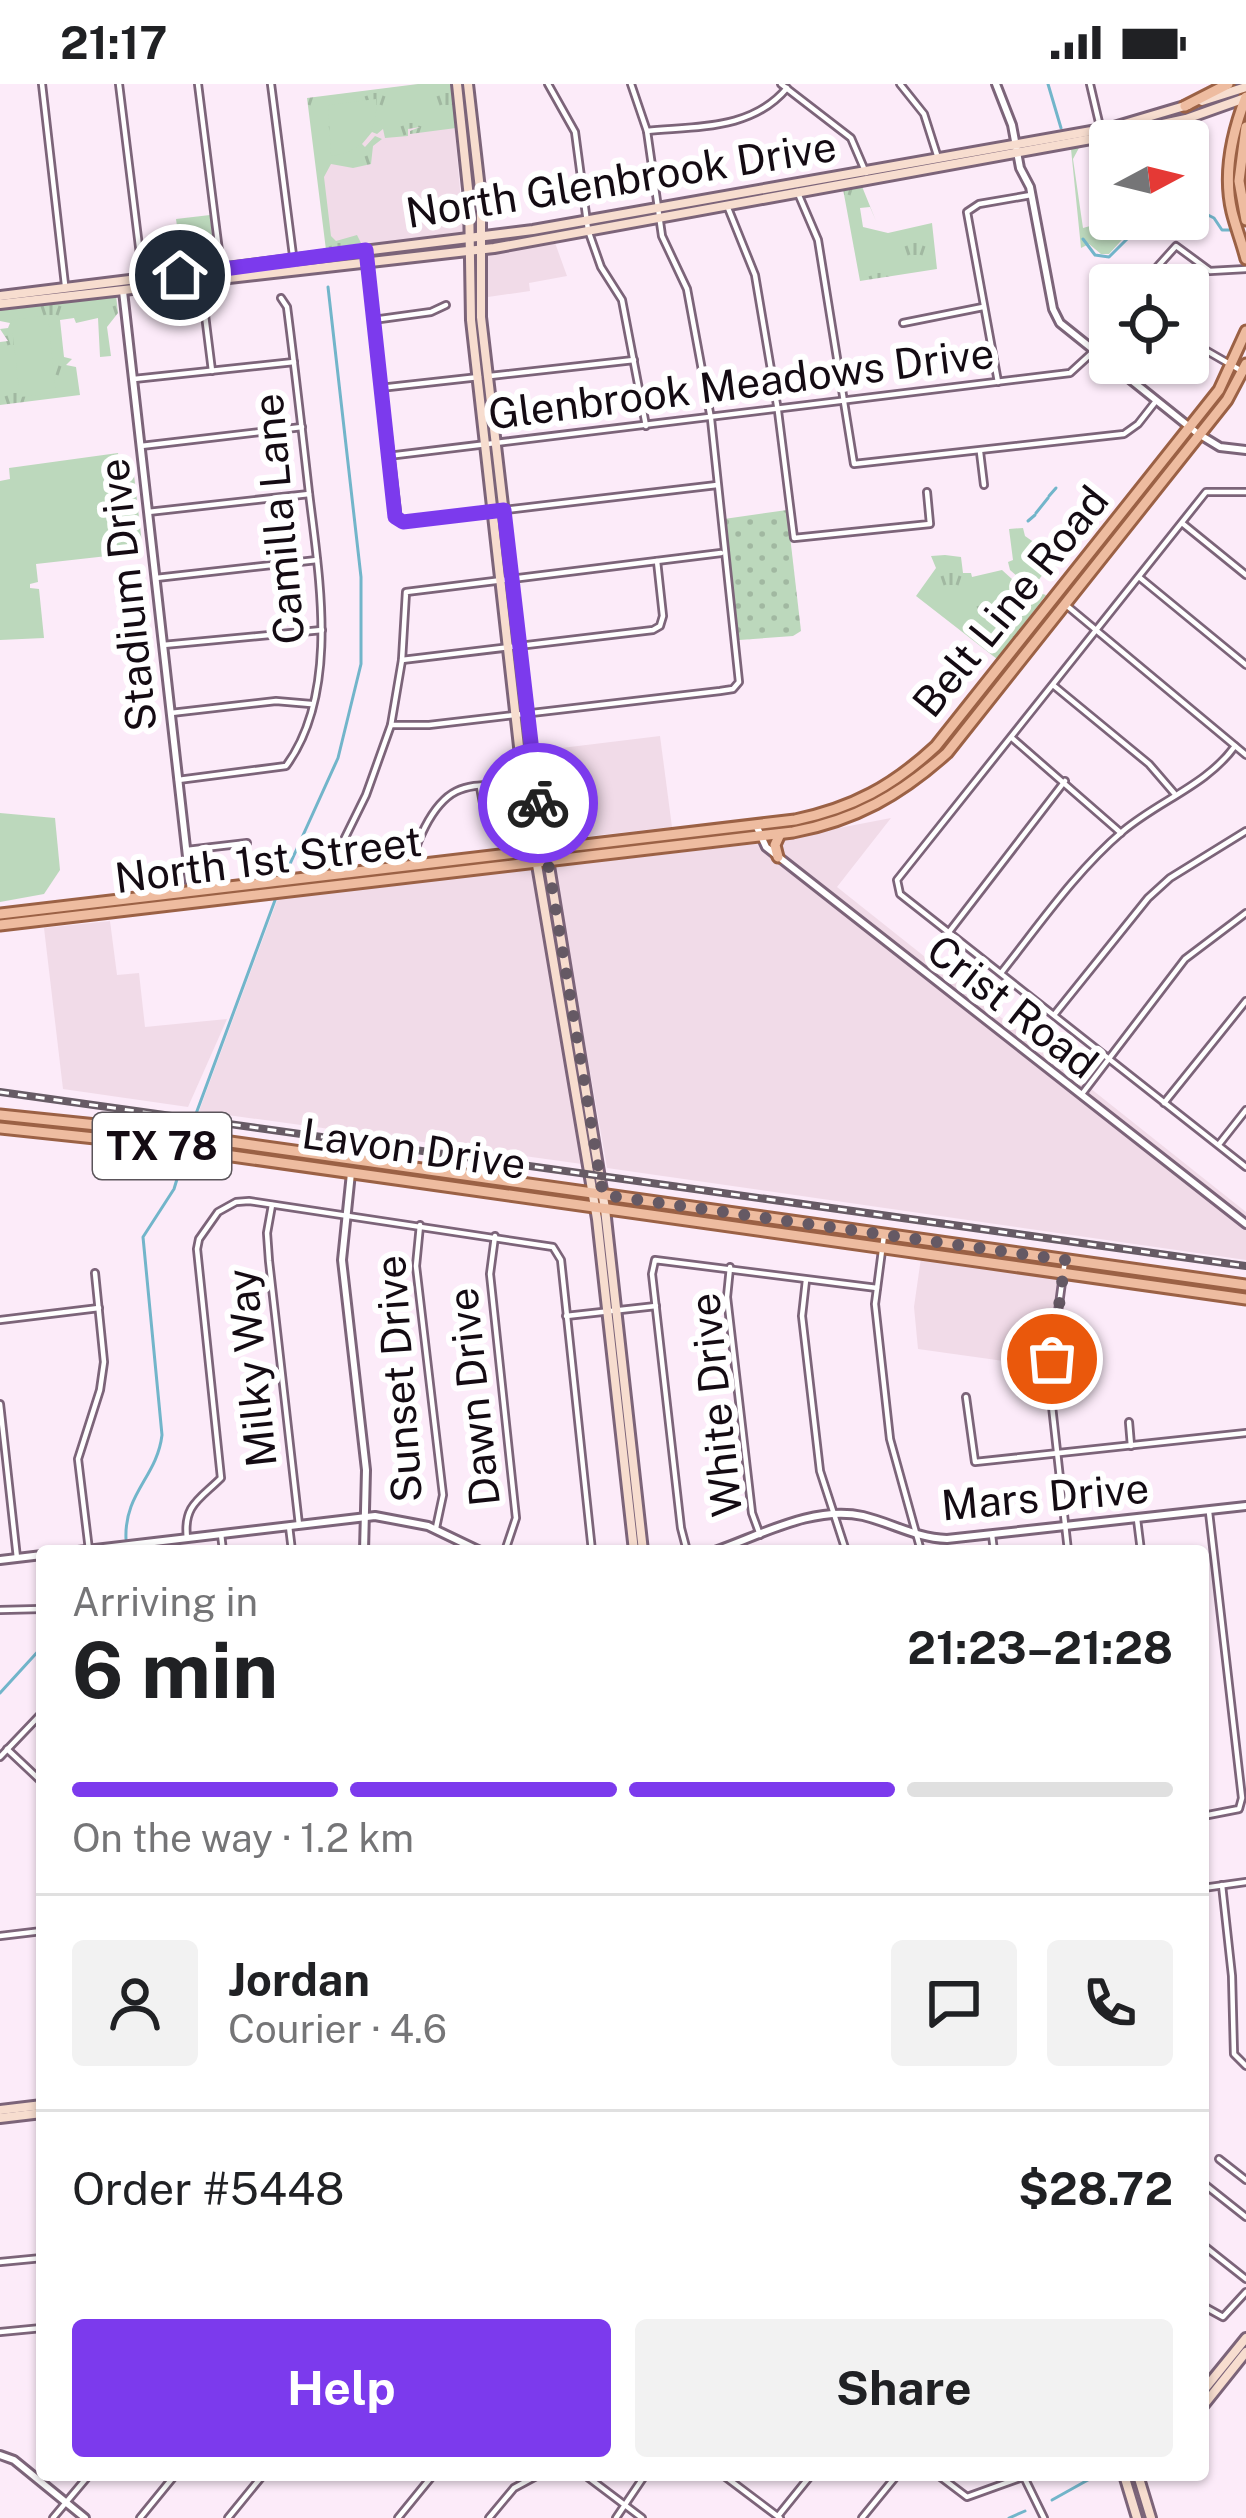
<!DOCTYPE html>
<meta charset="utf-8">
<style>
:root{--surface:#fff;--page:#f2f2f2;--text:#202124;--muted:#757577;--line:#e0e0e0;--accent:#7c3aed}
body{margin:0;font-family:"Public Sans",sans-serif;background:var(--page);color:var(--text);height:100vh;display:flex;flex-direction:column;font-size:45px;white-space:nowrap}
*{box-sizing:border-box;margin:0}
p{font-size:39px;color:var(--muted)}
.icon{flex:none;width:66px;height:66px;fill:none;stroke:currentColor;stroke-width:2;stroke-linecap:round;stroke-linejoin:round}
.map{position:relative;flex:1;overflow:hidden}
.drawer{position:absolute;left:36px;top:1461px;width:1173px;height:936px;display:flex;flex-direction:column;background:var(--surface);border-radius:12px;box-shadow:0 3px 9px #0004}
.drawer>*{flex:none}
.needle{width:78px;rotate:83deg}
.buttons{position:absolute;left:1089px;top:36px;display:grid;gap:24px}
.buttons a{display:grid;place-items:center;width:120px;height:120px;border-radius:12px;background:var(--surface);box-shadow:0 3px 9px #0004;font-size:60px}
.pin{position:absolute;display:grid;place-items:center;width:102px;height:102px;color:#fff;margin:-51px;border:6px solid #fff;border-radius:50%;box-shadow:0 3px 12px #0007}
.courier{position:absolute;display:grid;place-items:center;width:120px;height:120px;margin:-60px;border:9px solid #7c3aed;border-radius:50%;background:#fff;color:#222;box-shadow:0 3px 15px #0007}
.headline em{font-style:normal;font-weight:700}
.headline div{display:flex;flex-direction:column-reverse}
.headline{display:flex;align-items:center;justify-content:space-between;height:204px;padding:0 36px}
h1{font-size:78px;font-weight:700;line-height:90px}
.bar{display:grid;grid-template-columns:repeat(4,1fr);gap:18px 12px;align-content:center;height:144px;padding:0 36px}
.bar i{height:15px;border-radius:9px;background:var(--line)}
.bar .current{background:var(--accent)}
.bar p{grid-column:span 4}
.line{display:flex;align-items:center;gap:30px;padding:0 36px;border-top:3px solid var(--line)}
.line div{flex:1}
.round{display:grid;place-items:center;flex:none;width:126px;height:126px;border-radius:12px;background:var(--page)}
.primary-button{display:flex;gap:24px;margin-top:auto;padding:24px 36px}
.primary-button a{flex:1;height:138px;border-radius:12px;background:var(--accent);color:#fff;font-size:48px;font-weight:700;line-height:138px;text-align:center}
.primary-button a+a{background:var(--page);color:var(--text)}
.status{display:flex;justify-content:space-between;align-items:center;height:84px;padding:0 60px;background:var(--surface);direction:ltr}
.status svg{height:33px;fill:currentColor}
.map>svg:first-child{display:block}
.commercial{fill:#f1dbe8}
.grass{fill:url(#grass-tufts)}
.park{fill:url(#park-dots)}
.pitch{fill:#bcd8bc}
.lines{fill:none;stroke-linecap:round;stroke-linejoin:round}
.stream{stroke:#72b5ca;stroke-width:3}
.minor-casing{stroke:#7c6479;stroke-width:10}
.tertiary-casing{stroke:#7c6479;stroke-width:12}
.secondary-casing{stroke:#7c6479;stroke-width:14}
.primary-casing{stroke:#9b6145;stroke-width:15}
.minor{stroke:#fff;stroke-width:4.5}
.tertiary{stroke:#fff;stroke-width:6}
.secondary{stroke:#f7ddcf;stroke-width:8}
.primary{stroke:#eebca0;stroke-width:9}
.rail-casing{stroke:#675b65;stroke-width:8}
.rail{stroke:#fff;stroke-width:3;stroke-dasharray:9;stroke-linecap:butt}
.done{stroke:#655964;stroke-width:12;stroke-dasharray:0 21.6}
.route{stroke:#7c3aed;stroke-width:15}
.labels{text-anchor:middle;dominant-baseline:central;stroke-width:12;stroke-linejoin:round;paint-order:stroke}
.shield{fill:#fff;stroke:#5a545a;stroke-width:3}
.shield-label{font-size:39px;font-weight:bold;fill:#140b13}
.street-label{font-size:42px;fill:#140b13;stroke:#fff}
</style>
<div class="status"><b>21:17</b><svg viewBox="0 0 49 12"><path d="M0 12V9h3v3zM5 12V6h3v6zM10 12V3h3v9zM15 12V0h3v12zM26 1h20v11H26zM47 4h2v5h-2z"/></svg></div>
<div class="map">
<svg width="1246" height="2434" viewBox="0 0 1246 2434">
<defs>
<pattern id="grass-tufts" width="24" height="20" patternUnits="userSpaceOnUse" patternTransform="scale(3)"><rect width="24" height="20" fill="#bcd8bc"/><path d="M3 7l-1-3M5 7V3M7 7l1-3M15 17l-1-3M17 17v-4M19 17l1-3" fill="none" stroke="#a1b8a1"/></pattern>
<pattern id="park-dots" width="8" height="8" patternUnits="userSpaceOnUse" patternTransform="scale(3)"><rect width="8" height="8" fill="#bcd8bc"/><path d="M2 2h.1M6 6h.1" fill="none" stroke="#a1b8a1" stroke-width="1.8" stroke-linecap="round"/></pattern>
</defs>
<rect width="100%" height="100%" fill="#fcebf9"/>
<g class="commercial">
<path d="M422,0H451L464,153L330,168L312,14Z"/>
<path d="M554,156L567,192L529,199L530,207L488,213L486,170Z"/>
<path d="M660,652L672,743L554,756L545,666Z"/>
<path d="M891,734L837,803L1246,1128V1176L607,1084L554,783L756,760Z"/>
<path d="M532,785L582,1080L199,1027L278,814Z"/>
<path d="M110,837L117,891L139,889L145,943L227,935L188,1023L63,1005L44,844Z"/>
<path d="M921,1174L1059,1195L1047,1283L918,1265L914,1223Z"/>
</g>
<g class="grass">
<path d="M418,0H453L456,44L410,50V47L420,43L408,45V52L385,54L383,45L377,50L372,48L362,60L365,63L375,52L382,55L373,62L371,80L353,84L331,80L324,93L331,152L336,157L357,151L361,159L326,166L307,14Z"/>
<path d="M1080,62L1073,75L1083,144L1115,135H1141L1109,170H1101L1089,160L1081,164L1071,65Z"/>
<path d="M861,100L876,137L870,123L860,124L863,143L888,149L932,139L937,185L860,197L843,105Z"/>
<path d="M210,131L215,181L183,186L176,135Z"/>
<path d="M112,210L116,211L118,229L107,243L111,272L100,273L98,234L76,239L74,234L60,236L64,273L72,275L66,281L76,283L80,311L0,321V258L8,257L0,245L8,244L10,239L0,237V224Z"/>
<path d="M1023,444L1025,452L1055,473L1038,497L1030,495L1026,500L1010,486L1008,478L1013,476L1009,445Z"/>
<path d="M945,471L961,473L963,489H971L972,493L1002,486L1023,505L1033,508L1024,525L1036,508L1046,511L997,575L916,512L936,484L931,472Z"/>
</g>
<path class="park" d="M787,426L801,547L793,552L739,556L724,435Z"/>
<g class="pitch">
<path d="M376,15C379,47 362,68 331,72L328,21Z"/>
<path d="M48,231L56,309L20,313L11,236Z"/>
<path d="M118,369L120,383L133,382L143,468L36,480L38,498L30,500V504L39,505L44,554L0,556V397L10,395L9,384Z"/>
<path d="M0,729L55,734L60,786L44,810L0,818Z"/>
</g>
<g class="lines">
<g class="stream">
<path d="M1048,0L1061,44"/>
<path d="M1188,121L1214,134L1222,146H1231"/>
<path d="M1083,155L1095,171L1109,173L1147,135"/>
<path d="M1049,412L1056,404"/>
<path d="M1036,429L1048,414"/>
<path d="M1028,437L1035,431"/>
<path d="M1094,442L1095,444"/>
<path d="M1007,540L1035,508"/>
<path d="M285,791L338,674L361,580V493L328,203"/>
<path d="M190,1046L281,800"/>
<path d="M126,1455C124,1409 157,1393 162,1351L143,1153L174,1105L184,1072"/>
<path d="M0,1609L42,1563"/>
<path d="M1052,2416L1095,2392"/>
<path d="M1009,2434L1025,2427"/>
</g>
<g class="minor-casing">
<g id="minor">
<path d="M42,0L65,201"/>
<path d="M119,0L143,195"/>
<path d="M198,0L221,183"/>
<path d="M271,0L295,187"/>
<path d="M548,0L575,48L588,146L601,183L622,216L646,342"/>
<path d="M781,0L851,54L866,89"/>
<path d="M900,0L924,30L937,71"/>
<path d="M1090,0L1101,47"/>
<path d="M647,47C698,42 752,46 787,4"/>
<path d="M797,107L818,156L854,380L1124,350L1138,340L1156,317"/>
<path d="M728,124L755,191L778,327L794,454L930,440L927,408"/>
<path d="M366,166L398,436L403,438L717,401"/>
<path d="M1141,201L1176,162L1210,187L1246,185"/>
<path d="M204,223L212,287"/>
<path d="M373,236L431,228L446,221"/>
<path d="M903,239L983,223"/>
<path d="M1188,256L1240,286"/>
<path d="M490,292L634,276"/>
<path d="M134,295L294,278"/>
<path d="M998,298L967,128L979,120L1031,111"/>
<path d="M380,304L479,293"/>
<path d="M141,362L302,343"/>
<path d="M980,368L984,401"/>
<path d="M388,372L1070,289L1094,267"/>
<path d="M1246,408H1206L897,796L900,810L1246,1083"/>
<path d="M148,428L309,410"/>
<path d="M1182,439L1246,491"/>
<path d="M1139,493L1246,581"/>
<path d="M156,494L317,476"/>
<path d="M1066,521L1246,671"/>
<path d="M163,561L322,546"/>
<path d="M402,576L653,546L660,542L663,532L657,477"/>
<path d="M1053,601L1149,680L1174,709"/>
<path d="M171,629L276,617L311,620"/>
<path d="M391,641H429L720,607L733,605L739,598L711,335L687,205L662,152L647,47L631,0"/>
<path d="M1012,654L1121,749"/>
<path d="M178,696L286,682C340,608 319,493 309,409C302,347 295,285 287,223L281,214"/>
<path d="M480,703L485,730"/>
<path d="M187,766L247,759"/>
<path d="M414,779C414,765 419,755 425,743C451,693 473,704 523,698"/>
<path d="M333,789L334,776L366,711L391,641L402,576L406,508L721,469"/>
<path d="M949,848L1065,697"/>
<path d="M1001,889C1039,841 1076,787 1123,747C1160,716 1207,701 1235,662"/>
<path d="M1054,931L1148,814L1170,794L1246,747"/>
<path d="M1082,1010L1185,875L1246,829"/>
<path d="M1164,1019L1246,917"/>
<path d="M1220,1059L1246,1026"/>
<path d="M272,1121L267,1149L269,1177L299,1441"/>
<path d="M420,1141L416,1182L443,1411L436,1444"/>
<path d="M884,1151L875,1220L890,1355L921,1467"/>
<path d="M495,1152L490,1190L516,1434L505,1467"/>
<path d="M1065,1176L1053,1265L1051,1313L1068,1467"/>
<path d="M730,1183L727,1213L752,1429L760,1451"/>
<path d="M806,1196L802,1232L820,1387L846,1467"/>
<path d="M566,1232L656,1222"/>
<path d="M0,1236L99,1224"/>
<path d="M966,1313L975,1378L1246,1349"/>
<path d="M0,1320L17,1474"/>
<path d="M1129,1338L1131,1362"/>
<path d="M1137,1435L1141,1467"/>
<path d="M289,1442L292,1467"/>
<path d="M221,1450L223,1467"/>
<path d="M992,1451L994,1467"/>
<path d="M187,1454C183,1421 200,1415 221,1394L197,1165L199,1155L218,1128L236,1118L249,1117L553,1163L561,1176L592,1467"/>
<path d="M89,1466L78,1375L100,1306L104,1278L95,1189"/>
<path d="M687,1467L681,1444L652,1190L655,1176L877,1204"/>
<path d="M0,1526L41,1525"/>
<path d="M7,1665L42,1698"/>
<path d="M0,1673L42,1629"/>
<path d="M1203,1732L1239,1725L1242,1714L1209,1428"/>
<path d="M1222,1801L1232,1892L1234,1970L1246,1982"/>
<path d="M1203,1804L1246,1798"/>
<path d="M0,1852L42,1847"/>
<path d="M1219,2075L1246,2096"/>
<path d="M1203,2099L1246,2133"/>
<path d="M1203,2161L1246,2195"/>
<path d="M0,2178L42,2174"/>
<path d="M1203,2222L1223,2233L1246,2208"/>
<path d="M0,2248L42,2244"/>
<path d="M585,2391L642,2434"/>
<path d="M723,2391L780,2434"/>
<path d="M938,2391L967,2413L1028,2391"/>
<path d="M1023,2391L1044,2434"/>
<path d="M778,2432L811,2391"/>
<path d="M53,2434L89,2391"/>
<path d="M140,2434L175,2391"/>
<path d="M228,2434L263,2391"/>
<path d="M398,2434L433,2391"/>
<path d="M489,2434L514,2404L538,2391"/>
<path d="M616,2434L645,2391"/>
<path d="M862,2434L897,2391"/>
</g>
</g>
<g class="tertiary-casing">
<g id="tertiary">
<path d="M996,0L1012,41L1020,84L1030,103L1053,225L1060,239L1197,349L1220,363L1246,366"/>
<path d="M123,207L191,808"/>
<path d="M756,741L766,763L1246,1140"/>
<path d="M351,1089L342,1176L366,1386L364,1467"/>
<path d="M78,1467L375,1432L428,1442L480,1467"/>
<path d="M715,1467C761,1451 814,1421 863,1432C892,1439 916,1454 947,1455L1246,1422"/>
<path d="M0,1476L42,1471"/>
<path d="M0,2371L14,2376L85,2434"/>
</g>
</g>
<g class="secondary-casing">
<g id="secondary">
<path d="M457,0L469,114L471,236L523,698L597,1135L634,1467"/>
<path d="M468,0L481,114V233L535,696L605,1125L643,1467"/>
<path d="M1202,17L1246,3"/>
<path d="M0,212L533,146L1114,43L1188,21"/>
<path d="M0,220L494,164L1102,53L1186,35L1245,14"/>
<path d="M0,2026L42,2021"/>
<path d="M0,2034L42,2029"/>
<path d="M1203,2307L1246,2254"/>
<path d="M1203,2322L1246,2268"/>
<path d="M1124,2391L1137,2434"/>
<path d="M1138,2391L1151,2434"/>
</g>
</g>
<g class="primary-casing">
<g id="primary">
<path d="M1246,13C1232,49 1223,90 1232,128C1236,144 1242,159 1246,175"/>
<path d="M1185,22L1228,0"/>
<path d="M1246,43L1239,97L1246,136"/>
<path d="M778,773L775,761L780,750"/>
<path d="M0,830L795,736C853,724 893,702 936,662L1219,306L1246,247"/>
<path d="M0,841L793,748C856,736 900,711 947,669L1227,316L1246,280"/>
<path d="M0,1031L145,1046L1246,1201"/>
<path d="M0,1044L133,1058L1246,1215"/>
</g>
</g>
<use href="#minor" class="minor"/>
<use href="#tertiary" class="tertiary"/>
<use href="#secondary" class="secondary"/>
<use href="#primary" class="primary"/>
<g class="rail-casing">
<path id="rail" d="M0,1008L1246,1182"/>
</g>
<use href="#rail" class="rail"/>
</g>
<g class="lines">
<path class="done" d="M538,719L603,1111L1065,1176L1052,1275"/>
<path class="route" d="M180,191L366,166L395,433L403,438L504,426L538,719"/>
</g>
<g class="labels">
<rect class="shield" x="93" y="1029" width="138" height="66" rx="9"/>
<g class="shield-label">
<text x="162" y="1062">TX 78</text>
</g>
<g class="street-label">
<text transform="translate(621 95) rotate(-9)">North Glenbrook Drive</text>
<text transform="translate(741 299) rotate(-7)">Glenbrook Meadows Drive</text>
<text transform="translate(278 435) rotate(-95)">Camilla Lane</text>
<text transform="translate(127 511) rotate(-96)">Stadium Drive</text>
<text transform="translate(1010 517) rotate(-51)">Belt Line Road</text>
<text transform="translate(268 775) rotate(-7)">North 1st Street</text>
<text transform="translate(1013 922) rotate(38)">Crist Road</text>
<text transform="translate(414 1064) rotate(8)">Lavon Drive</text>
<text transform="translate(251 1284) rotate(-96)">Milky Way</text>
<text transform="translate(398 1295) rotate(-94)">Sunset Drive</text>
<text transform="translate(473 1313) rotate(-96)">Dawn Drive</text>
<text transform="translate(715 1321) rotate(-96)">White Drive</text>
<text transform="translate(1045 1412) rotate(-5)">Mars Drive</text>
</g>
</g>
</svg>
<div class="buttons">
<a><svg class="needle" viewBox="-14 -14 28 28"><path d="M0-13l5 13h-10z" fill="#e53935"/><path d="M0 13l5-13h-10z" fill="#757577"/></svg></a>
<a><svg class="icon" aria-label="locate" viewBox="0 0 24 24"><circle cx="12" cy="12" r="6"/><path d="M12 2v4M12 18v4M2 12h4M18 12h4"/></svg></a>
</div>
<div class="pin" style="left:1052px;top:1275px;background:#ea580c"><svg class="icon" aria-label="bag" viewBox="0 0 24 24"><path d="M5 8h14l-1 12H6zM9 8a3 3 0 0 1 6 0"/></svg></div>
<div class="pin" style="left:180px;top:191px;background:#1f2937"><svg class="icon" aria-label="home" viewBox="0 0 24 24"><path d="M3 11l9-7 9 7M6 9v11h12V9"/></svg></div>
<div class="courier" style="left:538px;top:719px"><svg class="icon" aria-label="bike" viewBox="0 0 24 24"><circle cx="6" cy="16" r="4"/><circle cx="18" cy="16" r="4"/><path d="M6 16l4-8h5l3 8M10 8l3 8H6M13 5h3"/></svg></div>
<section class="drawer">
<div class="headline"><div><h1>6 min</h1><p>Arriving in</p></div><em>21:23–21:28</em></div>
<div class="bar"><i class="current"></i><i class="current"></i><i class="current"></i><i></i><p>On the way · 1.2 km</p></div>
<div class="line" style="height:216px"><a class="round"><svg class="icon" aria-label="person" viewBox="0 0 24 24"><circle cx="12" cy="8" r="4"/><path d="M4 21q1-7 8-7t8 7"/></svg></a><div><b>Jordan</b><p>Courier · 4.6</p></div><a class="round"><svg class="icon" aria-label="chat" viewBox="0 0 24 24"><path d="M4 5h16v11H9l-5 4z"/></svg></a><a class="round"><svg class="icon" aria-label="phone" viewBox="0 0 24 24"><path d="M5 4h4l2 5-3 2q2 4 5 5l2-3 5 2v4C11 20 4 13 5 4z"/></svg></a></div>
<div class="line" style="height:156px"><div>Order #5448</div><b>$28.72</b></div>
<div class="primary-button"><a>Help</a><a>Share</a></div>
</section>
</div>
